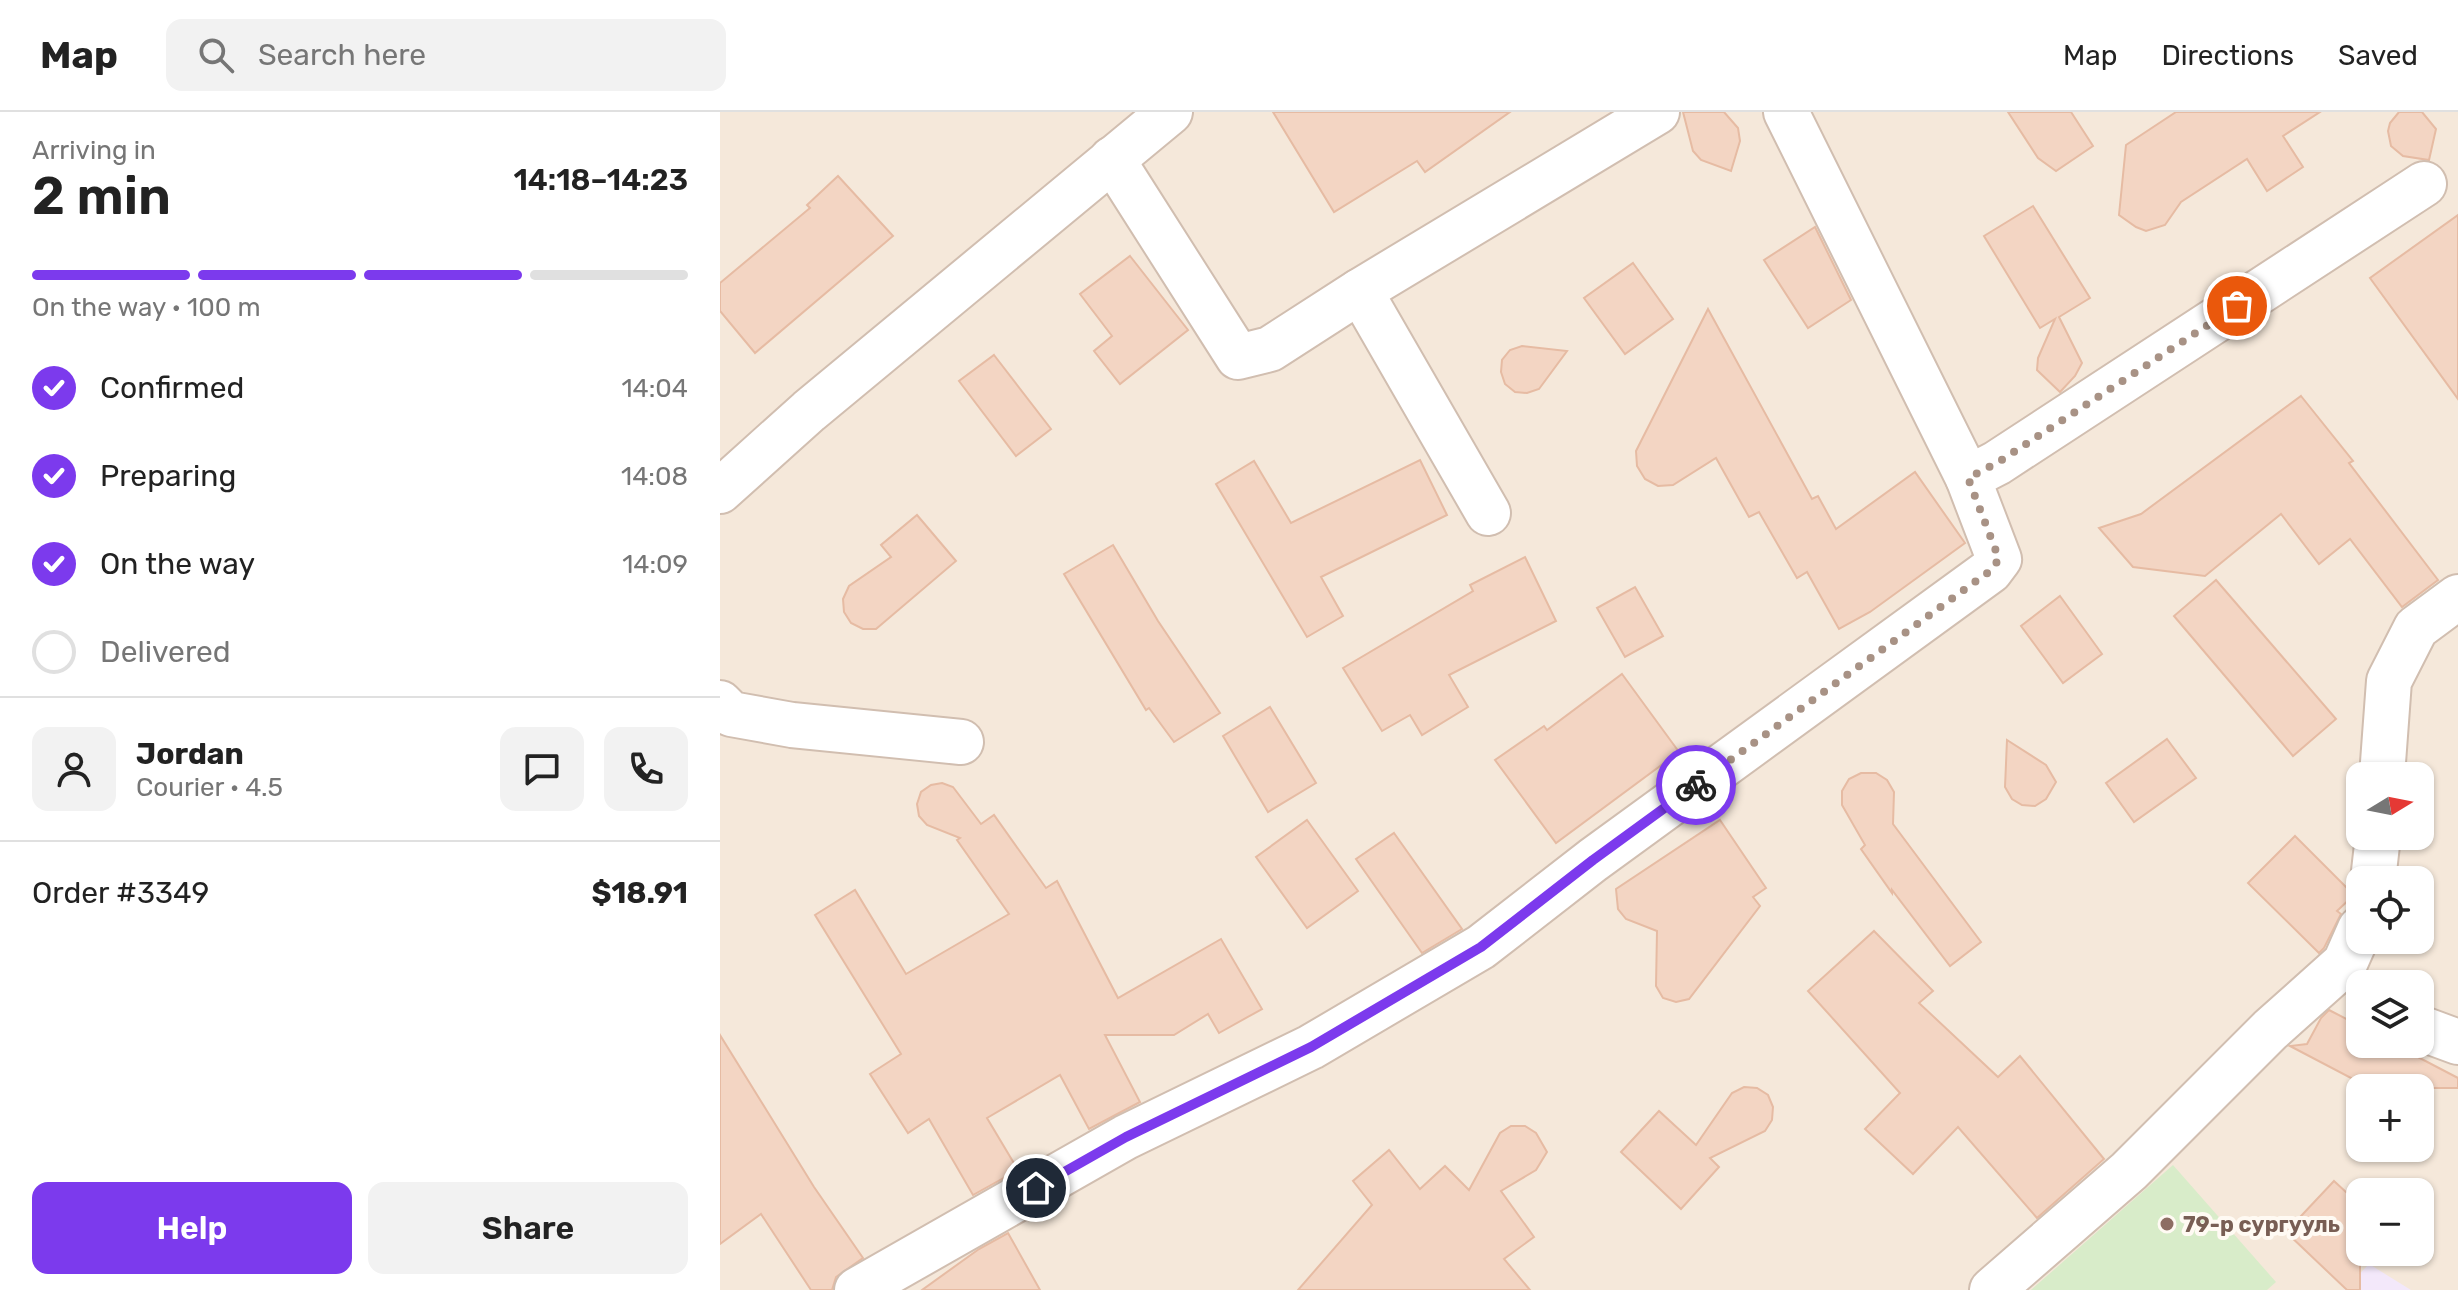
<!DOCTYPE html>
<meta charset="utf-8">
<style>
:root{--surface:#fff;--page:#f2f2f2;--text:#222;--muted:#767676;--line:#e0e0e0;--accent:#7c3aed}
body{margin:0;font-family:Rubik,sans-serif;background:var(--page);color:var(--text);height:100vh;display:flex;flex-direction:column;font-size:30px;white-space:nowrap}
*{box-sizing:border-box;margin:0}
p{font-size:26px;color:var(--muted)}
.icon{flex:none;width:44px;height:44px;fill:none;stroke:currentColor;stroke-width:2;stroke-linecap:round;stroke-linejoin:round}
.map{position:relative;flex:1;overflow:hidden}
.drawer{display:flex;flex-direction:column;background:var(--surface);width:720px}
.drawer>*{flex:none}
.needle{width:52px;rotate:80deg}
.tools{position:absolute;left:1626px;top:650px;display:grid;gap:16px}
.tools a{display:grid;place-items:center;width:88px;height:88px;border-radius:16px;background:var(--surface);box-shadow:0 2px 6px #0004;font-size:40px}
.pin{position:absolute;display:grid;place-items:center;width:68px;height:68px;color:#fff;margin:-34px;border:4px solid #fff;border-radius:50%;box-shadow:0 2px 8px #0007}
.courier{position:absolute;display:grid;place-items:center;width:80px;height:80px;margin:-40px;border:6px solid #7c3aed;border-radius:50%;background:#fff;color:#222;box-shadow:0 2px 10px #0007}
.headline em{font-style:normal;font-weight:600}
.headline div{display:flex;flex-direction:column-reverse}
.headline{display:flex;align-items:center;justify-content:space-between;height:136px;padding:0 32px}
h1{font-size:52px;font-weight:600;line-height:60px}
.bar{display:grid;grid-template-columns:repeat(4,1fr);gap:12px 8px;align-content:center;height:96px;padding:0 32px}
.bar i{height:10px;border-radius:6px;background:var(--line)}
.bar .active{background:var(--accent)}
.bar p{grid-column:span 4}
.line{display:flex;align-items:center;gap:20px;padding:0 32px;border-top:2px solid var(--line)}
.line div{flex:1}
.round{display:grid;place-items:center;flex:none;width:84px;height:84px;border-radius:16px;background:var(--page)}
ol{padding:0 32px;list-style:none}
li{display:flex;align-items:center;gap:24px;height:88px}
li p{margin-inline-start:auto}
li .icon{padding:8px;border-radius:50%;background:var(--accent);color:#fff;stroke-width:4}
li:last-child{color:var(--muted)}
li i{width:44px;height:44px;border:4px solid var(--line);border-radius:50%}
.action{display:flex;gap:16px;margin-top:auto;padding:16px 32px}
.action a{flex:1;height:92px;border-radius:16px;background:var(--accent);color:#fff;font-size:32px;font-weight:600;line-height:92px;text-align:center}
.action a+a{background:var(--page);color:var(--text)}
header{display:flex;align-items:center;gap:48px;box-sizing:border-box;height:112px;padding:0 40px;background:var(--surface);border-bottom:2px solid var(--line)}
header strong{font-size:38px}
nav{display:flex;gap:44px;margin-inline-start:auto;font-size:28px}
.search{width:560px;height:72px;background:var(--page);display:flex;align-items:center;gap:20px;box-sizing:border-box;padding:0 28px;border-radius:16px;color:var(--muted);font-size:30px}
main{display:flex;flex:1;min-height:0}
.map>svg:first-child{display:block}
.residential{fill:#f5e8da;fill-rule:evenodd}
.education{fill:#f3e8fa}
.park{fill:#d8ecc9}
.building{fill:#f3d5c3;stroke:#e6bba3;stroke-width:2}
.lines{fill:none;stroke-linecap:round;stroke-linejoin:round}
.minor-casing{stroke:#d1beb0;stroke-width:48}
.minor{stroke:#fff;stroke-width:44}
.done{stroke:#a89285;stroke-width:8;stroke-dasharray:0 14.4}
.route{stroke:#7c3aed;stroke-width:10}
.education-dot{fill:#8d6e63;stroke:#fffaf3;stroke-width:3}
.labels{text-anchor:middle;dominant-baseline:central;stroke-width:8;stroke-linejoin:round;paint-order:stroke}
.education-label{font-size:22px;font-weight:bold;fill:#785e54;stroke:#fffaf3;text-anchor:start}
</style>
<header>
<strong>Map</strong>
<div class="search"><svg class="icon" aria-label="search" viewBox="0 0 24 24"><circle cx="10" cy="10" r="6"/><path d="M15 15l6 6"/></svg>Search here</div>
<nav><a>Map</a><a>Directions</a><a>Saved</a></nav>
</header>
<main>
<section class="drawer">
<div class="headline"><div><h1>2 min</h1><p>Arriving in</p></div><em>14:18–14:23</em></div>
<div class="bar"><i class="active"></i><i class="active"></i><i class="active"></i><i></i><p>On the way · 100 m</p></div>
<ol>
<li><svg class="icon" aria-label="check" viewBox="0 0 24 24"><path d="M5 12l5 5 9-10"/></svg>Confirmed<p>14:04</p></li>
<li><svg class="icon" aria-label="check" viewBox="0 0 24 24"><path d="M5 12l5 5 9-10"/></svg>Preparing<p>14:08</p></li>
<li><svg class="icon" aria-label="check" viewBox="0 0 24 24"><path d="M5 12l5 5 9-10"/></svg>On the way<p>14:09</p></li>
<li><i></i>Delivered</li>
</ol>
<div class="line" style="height:144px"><a class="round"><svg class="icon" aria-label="person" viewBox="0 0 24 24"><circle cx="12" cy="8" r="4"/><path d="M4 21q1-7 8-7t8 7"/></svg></a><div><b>Jordan</b><p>Courier · 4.5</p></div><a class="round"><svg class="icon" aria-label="chat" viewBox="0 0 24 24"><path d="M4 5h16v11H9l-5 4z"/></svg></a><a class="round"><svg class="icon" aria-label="phone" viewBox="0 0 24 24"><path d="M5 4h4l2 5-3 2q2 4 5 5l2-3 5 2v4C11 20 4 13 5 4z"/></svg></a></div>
<div class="line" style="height:104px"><div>Order #3349</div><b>$18.91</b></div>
<div class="action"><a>Help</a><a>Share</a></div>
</section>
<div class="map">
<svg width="1738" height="1178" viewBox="0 0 1738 1178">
<rect width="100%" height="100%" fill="#fdf6ec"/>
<path class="residential" d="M0,0H1738V1178H0ZM1640,664H1700V724H1640ZM1640,768H1700V828H1640ZM1640,872H1700V932H1640ZM1640,976H1700V1036H1640ZM1640,1080H1700V1140H1640Z"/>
<path class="education" d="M1649,1152L1691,1178H1624Z"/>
<path class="park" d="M1453,1053L1556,1170L1547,1178H1311Z"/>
<g class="building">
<path d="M553,0H790L705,60L697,49L614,100Z"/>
<path d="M963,0H1004L1018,16L1020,29L1011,59L981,48L973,39Z"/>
<path d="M1288,0H1351L1373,34L1336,59L1318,46Z"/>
<path d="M1456,0H1600L1563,24L1583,55L1547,79L1527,47L1461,90L1445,113L1426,119L1416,115L1399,103L1406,33Z"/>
<path d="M1679,0H1702L1716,17L1709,48L1683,44L1671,34L1668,19L1670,11Z"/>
<path d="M118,64L173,124L35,241L0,199V171L90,96L87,93Z"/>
<path d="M1313,94L1370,186L1339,205L1362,251L1355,264L1340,280L1317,258L1318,246L1335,207L1320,216L1264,124Z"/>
<path d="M1738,103V287L1650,166Z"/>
<path d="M1095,115L1131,188L1088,216L1044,148Z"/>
<path d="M410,144L468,218L400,272L374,239L392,224L360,182Z"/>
<path d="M913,151L953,207L905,242L864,186Z"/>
<path d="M988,197L1092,387L1098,384L1116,417L1195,360L1245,431L1150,500L1119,517L1087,460L1077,466L1039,400L1029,405L996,346L953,373L938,374L925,367L917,354L916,339Z"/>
<path d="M802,234L847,239L819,277L807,281L795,280L785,272L781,260L782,248L790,238Z"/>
<path d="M274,243L331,317L296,344L239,269Z"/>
<path d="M1581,284L1633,349L1629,351L1718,468L1682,495L1630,427L1599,452L1561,402L1485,464L1413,455L1379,416L1421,402Z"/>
<path d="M700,348L727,403L601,465L623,504L587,525L496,372L534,349L571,411Z"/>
<path d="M197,403L236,449L156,517H143L131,511L124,500L123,487L129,474L171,445L161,433Z"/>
<path d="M393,433L438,509L500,601L454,630L429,596L426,598L344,462Z"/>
<path d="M805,445L836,509L729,563L748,595L702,623L690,603L662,619L623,556L753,479L750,473Z"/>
<path d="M1496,468L1616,607L1573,644L1454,504Z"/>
<path d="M915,475L943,524L905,545L877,496Z"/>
<path d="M1340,484L1382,542L1343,571L1301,514Z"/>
<path d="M902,562L959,640L836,731L775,648L824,614L827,618Z"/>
<path d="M550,595L596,671L548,700L503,624Z"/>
<path d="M1447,627L1476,666L1414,710L1386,671Z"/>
<path d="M1287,628L1326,653L1336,670L1326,687L1315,694L1302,693L1292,687L1285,675Z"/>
<path d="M1141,661H1156L1167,668L1174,680L1173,712L1261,830L1230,854L1172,778V781L1141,737L1145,733L1122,693V679L1129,667Z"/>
<path d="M222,671L233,675L261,712L274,703L326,776L337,769L398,886L501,827L542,897L499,921L488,902L454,923H385L420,990L369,1017L340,963L267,1006L298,1058L253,1083L209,1007L188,1021L150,962L181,942L95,803L135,778L186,862L289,802L237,728L240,726L207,713L199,704L197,692L201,680L211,673Z"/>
<path d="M587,708L638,779L587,816L536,745Z"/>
<path d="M1000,708L1046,776L1033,785L1040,794L969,887L956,890L943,886L936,874L937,819L906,807L898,797L896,777Z"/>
<path d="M674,721L742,817L702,841L636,747Z"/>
<path d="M1575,724L1634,783L1617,799L1621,802L1604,836L1599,841L1528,771Z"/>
<path d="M1154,819L1213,879L1199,891L1278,965L1300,944L1384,1047L1317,1106L1238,1015L1193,1062L1145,1017L1180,981L1088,879Z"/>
<path d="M1609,898L1640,914V932H1673L1738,966V976H1650L1570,934L1587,932L1601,906Z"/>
<path d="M0,923L94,1075L143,1146L116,1165L112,1178H91L41,1102L0,1132Z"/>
<path d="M1024,975L1037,976L1048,983L1053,995L1052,1008L1045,1019L990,1046L999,1055L961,1097L901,1040L939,999L976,1033L1012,981Z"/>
<path d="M791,1014H805L816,1021L827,1040L816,1058L781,1079L814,1125L784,1147L810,1178H578L652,1093L633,1069L669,1038L700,1077L725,1054L749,1078L780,1021Z"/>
<path d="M1614,1069L1640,1093V1178H1627L1566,1120Z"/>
<path d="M288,1121L320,1178H202L259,1137Z"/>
</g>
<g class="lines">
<g class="minor-casing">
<g id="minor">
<path d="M1066,0L1248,366L1277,351L1704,72"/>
<path d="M392,47L518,245L550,237L640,179L937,0"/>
<path d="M640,179L768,401"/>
<path d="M0,379L89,299L450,0"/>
<path d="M0,591L11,602L72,613L241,630"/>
<path d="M1662,664L1669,569L1696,516L1738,485"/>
<path d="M1653,768L1658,724"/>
<path d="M1700,916L1738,930"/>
<path d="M137,1178L406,1025L591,935L761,835L873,748L1270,459L1279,447L1248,366"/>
<path d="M1272,1178L1409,1059L1550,918L1625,851L1640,817"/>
</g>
</g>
<use href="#minor" class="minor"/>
</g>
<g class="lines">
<path class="done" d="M976,673L1270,459L1279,447L1248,366L1277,351L1517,194"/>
<path class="route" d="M316,1076L406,1025L591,935L761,835L873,748L976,673"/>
</g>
<circle class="education-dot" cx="1447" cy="1112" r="8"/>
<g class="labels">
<g class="education-label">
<text x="1463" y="1112">79-р сургууль</text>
</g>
</g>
</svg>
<div class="tools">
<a><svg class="needle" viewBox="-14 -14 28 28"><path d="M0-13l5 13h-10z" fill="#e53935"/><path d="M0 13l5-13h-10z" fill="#767676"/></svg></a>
<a><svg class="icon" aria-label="locate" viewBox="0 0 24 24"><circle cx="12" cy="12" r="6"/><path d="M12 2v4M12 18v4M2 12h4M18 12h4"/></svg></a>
<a><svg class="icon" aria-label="layers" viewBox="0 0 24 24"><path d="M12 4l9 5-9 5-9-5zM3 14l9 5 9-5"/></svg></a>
<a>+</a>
<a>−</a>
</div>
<div class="pin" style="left:1517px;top:194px;background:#ea580c"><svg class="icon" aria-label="bag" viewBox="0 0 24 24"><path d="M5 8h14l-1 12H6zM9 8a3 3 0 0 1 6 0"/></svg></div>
<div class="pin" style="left:316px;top:1076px;background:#1f2937"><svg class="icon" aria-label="home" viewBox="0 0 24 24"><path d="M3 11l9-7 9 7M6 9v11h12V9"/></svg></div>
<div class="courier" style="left:976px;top:673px"><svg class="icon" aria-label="bike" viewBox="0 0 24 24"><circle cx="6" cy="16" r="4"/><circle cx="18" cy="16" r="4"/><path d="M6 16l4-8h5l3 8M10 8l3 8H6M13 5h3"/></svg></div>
</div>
</main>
